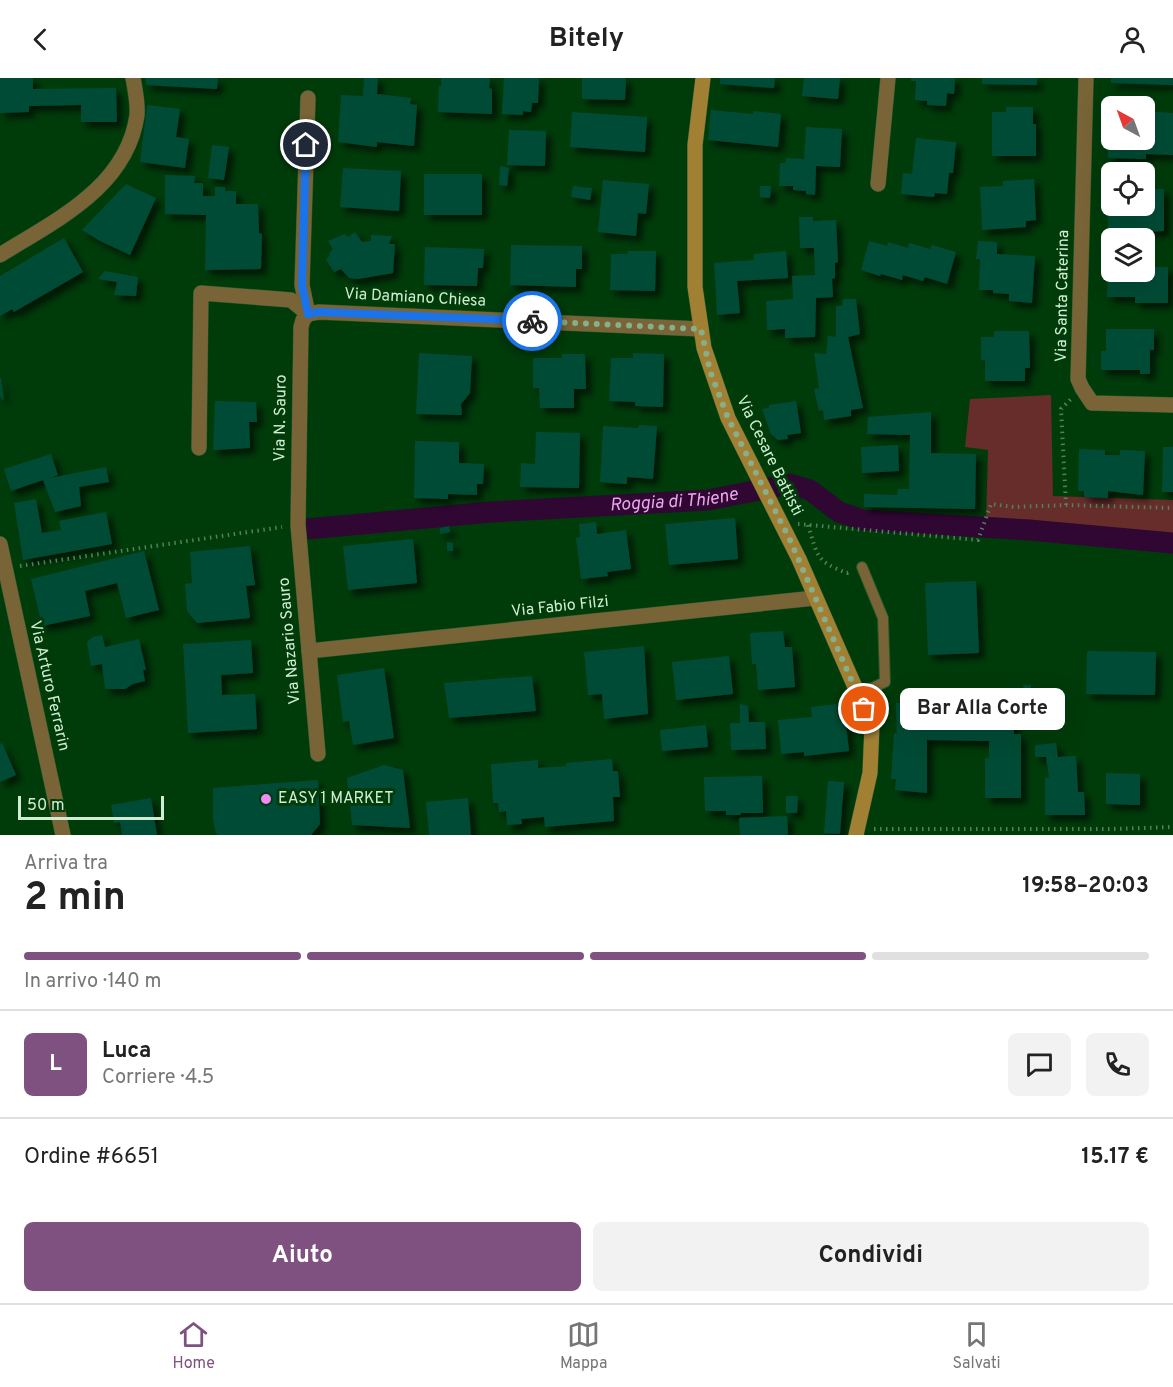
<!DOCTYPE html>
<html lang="it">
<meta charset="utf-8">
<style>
:root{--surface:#fff;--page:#f2f2f2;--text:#222;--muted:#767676;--line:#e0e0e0;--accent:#7f5181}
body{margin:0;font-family:Overpass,sans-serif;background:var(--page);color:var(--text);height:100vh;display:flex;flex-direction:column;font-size:22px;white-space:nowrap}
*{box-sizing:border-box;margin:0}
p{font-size:20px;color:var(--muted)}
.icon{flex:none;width:33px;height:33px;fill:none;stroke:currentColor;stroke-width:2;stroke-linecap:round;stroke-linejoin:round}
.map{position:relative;height:757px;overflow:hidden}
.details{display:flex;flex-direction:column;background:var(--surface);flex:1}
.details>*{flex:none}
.needle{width:39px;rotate:319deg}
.tools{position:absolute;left:1101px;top:18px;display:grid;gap:12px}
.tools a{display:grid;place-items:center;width:54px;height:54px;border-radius:9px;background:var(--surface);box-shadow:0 6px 24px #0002;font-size:30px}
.scale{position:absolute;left:18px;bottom:15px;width:146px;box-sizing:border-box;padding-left:6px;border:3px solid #d0edd1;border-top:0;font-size:16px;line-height:21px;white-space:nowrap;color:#d0edd1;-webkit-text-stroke:4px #003b0a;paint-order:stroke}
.pin{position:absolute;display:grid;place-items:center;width:51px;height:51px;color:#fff;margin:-26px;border:3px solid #fff;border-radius:50%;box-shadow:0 2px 6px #0007}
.courier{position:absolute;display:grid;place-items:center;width:60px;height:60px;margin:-30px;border:4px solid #1a73e8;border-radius:50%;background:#fff;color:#222;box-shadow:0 2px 8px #0007}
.bubble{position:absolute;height:42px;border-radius:9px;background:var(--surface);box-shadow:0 6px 24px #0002;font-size:20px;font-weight:700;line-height:42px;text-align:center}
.head em{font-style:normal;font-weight:700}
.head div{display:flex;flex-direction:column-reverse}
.head{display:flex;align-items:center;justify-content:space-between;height:102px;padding:0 24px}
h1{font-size:39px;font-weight:700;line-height:45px}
.bar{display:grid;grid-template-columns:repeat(4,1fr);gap:9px 6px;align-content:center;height:72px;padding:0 24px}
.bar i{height:8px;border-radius:4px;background:var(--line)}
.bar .active{background:var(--accent)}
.bar p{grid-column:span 4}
.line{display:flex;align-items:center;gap:15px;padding:0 24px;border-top:2px solid var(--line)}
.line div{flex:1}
.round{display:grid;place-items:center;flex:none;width:63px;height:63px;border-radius:9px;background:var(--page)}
.button{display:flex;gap:12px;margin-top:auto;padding:12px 24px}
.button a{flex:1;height:69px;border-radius:9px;background:var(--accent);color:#fff;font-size:24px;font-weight:700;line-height:69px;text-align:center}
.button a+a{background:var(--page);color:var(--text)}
header{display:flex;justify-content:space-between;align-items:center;height:78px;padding:0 24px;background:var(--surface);font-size:27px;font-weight:700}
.tabs{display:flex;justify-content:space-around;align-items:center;height:84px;border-top:2px solid var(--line);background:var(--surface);font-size:16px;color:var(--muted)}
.tabs a{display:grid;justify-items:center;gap:3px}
.tabs .active{color:var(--accent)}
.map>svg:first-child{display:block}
.green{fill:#662d2a}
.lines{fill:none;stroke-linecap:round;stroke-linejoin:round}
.canal{stroke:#300633;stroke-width:21}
.building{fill:#014c36;filter:url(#shadow)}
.lane-casing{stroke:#21572a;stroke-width:12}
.street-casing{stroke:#21572a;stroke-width:16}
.secondary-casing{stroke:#21572a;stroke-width:16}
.path{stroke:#53825a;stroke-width:4;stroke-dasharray:1.5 4.5;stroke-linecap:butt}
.lane{stroke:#786436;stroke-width:10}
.street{stroke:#786436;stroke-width:15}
.secondary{stroke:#a18033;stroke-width:15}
.done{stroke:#87af8b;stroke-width:6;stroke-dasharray:0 10.8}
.route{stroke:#1a73e8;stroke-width:8}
.poi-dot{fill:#f08bf5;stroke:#003b0a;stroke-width:2}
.labels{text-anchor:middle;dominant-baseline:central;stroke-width:6;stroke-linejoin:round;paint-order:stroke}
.street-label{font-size:16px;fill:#d0edd1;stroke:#003b0a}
.poi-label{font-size:16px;fill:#d0edd1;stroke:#003b0a;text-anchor:start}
.water-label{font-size:18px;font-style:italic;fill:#eba7ed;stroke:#003b0a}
</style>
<header><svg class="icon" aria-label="back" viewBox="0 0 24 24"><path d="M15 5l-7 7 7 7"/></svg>Bitely<svg class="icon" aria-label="person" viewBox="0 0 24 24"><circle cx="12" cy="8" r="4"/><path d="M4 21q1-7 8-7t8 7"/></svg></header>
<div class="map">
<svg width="1173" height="757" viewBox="0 0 1173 757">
<defs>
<filter id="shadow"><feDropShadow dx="5.5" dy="5.5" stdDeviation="3" flood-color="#0009"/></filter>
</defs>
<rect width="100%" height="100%" fill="#003b0a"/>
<path class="green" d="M1051,317L1053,418L1173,422V461L986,444L988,372L965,369L970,321Z"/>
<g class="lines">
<path class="canal" id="s1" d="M307,451L491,434L708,422L789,406L810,412L839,434L863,442L1029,452L1173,465"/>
</g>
<g class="building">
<path d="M0,0H33V11L116,10L117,44H81V27L29,28V34L0,35Z"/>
<path d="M146,0H218L217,11L146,7Z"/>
<path d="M364,0H378L377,16L411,20L410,26L417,27L414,68L377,64V69L338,64L341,17L363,18Z"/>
<path d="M441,0H490L489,10L492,11V36L438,34L439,8H441Z"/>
<path d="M504,0H539L538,25H532L531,34L523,33V37L502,36Z"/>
<path d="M582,0H626L625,22L582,21Z"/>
<path d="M720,0H775L774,10L720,6Z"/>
<path d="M804,0H840L838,21L802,18Z"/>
<path d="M911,0H955L954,16L947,15L946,28L927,27V23L915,22L916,3H911Z"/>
<path d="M982,0H1037V7L982,6Z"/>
<path d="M1111,0H1173V7L1111,5Z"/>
<path d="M147,27L180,31L176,59L189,61L185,90L140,84Z"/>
<path d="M1006,29H1033V46H1036V78H992V34H1006Z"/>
<path d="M711,32L753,36V33L781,36L778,69L708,62Z"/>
<path d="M1109,32H1112V62H1144V33L1173,35V77L1146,76V81L1108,80Z"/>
<path d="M572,34L647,39L645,74L570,69Z"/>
<path d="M806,49L842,51L840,89L816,88L815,117L806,116V113L793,112V108H779L780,85H786V80L804,81Z"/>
<path d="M509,52L546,53L545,88L507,87Z"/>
<path d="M916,60L956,64L953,95H949L947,116L935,115L934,119L901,116L903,95L912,96Z"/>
<path d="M212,67L229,69L224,102L208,100Z"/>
<path d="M500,88L509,90L507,108L499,107Z"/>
<path d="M343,90L401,93L399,133L340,129Z"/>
<rect x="424" y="96" width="58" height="41"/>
<path d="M165,97L195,98L194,105H203V118H215V109H225V113H236V126H258L259,155L262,156L261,191L205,192L206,137L165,136Z"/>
<path d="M1034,101L1036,142L1026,143V149L982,152L980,109L1003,108V103Z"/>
<path d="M603,102L649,106L646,136L638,135L636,158L598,154Z"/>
<path d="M1107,104H1112V128H1144V104H1147V111H1164V153L1108,156Z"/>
<path d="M126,106L156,120L130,177L100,163L82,152Z"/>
<path d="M573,108L592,110L590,122L571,119Z"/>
<path d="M760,108H771L770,120L760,119Z"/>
<path d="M799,139H813V143L836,142L838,184L835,185V200L832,201L833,219L816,220L815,259L785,260V251L767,252L766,223L793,221L792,198L815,197L814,170H800Z"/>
<path d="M355,154L362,164L371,163V157L392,158L389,166H395L393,195L358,201L349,200L341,191L334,194L326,182L330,177L329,175L333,171L328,163L345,156L348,159Z"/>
<path d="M64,160L83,194L14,234L12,231L0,238V198Z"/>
<path d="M869,163L887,168L888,164L908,170L909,165L930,171L932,167L956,174L947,206L925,199L923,203L903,197L902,202L881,196L880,198L861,192Z"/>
<path d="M978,163L997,164V176L1035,178L1032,225L1009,223V216L993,215V212H979L980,181H976Z"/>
<path d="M511,167L582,168V191H576V209L510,207Z"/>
<path d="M425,169L484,171L483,190H478L477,208L424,207Z"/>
<path d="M628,173H656L655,213L610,212L611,176H627Z"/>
<path d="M786,173L788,200L737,203L740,235L717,237L714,185L754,182V176Z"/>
<path d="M1144,189H1168V225H1135V219H1107L1108,196H1135V194H1144Z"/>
<path d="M105,193L138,199L136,218L114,217L117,204L98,201Z"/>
<path d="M843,221H856L860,256L848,259L863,330L851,332V338L824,342L823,332L819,333L814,311L819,310L814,275L826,276L828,258L836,259V228H842Z"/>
<path d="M1106,251H1154V272H1150V296H1140V292H1101V273H1106Z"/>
<path d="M994,253H1029L1030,290H1025V303H985V282H981V259H994Z"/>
<path d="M419,275L472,278L470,315L461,326L462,337L416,336Z"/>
<path d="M633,275L664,276L663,329L635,328V324L609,323L611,280H633Z"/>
<path d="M562,276H585L586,311H574V330H540L539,310H533V280H562Z"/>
<path d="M0,300H1L4,323L0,318Z"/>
<path d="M215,323L256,324L257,344H249L250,370L213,372Z"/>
<path d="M796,323L801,355L787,357L788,361L778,362L771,356L762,331L769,330V327Z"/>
<path d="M931,334V375L976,376L975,431L864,429V416L897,417L898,411H909L910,357L867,356L868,339Z"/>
<path d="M639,347L657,348L653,401L627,399V406L600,404L603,348L638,350Z"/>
<path d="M536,354L580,355L579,410L520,409L521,385L535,386Z"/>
<path d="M415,363L459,364V385L484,386L483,406H477V417L448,416V421L414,420Z"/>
<path d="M898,367L899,393L862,395L861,369Z"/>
<path d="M1163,369H1173V414H1162Z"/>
<path d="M1079,371L1105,372V377H1120V372L1145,373L1143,417L1108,413V420L1084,419V413H1078Z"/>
<path d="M51,376L58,397L50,400L106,389L109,404L79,409L81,428L55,434L43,402L11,413L4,391Z"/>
<path d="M36,421L42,455L61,452L59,443L106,434L112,466L23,482L14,425Z"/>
<path d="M735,440L738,481L669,487L665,446Z"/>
<path d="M596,444L597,456L626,452L631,491L607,494L608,498L581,501L576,460L580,459L579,446Z"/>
<path d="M449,448L450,454L440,456V450Z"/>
<path d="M413,461L417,505L348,512L343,468Z"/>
<path d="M447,464L453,465V473H447Z"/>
<path d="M250,468L255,507L246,508L250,540L197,545L187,533L185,506L192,505L190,474Z"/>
<path d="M144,473L159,532L126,540L117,505L85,513L90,538L42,548L31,501Z"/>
<path d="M976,503L979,575L928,577L925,505Z"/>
<path d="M783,553L785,569H792L795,609L758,612L756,586H752L750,555Z"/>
<path d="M102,557L105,569L139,561L146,592H143L145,603L133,606L125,611H105L102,586L91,588L87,564L93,559Z"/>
<path d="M251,562L253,595L221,597L222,617L255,616L257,651L188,655L183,566Z"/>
<path d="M644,568L648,636L604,641L602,616L588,617L584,574Z"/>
<path d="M1087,573L1156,574L1155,617L1086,616Z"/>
<path d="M729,578L733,616L676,622L672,584Z"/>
<path d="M384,590L394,660L353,667L349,643L343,644L337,597Z"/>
<path d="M532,598L536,633L449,640L444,605Z"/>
<path d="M1023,607H1031V615H1024Z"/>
<path d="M896,625H1014V656H1021V720H985V680H989V663L927,662V715L895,712L896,701H891L894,655H897Z"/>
<path d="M740,626L748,628L749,644H765L766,671L731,672L730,645H740Z"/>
<path d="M837,626L838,639L845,638L849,673L804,678V674L781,676L778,642L812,639L811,629Z"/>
<path d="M706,647L708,669L662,673L660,652Z"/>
<path d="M2,665L16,697L0,704V666Z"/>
<path d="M1056,665L1058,679L1076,678L1078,714H1084L1085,737H1045V700L1049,699L1046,679H1035V667Z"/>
<path d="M612,681L613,693H618L620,719H613L614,743L545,749L544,739L521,741L522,746L507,747L506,733L499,734L498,725H493L491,686L538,682V690L566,688V685Z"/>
<path d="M384,687L403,692L410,750L352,747L347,700Z"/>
<path d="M1106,695L1140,696V727L1106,726Z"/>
<path d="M762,698L763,735H741L740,737H726V733H705L704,699Z"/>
<path d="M318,702L320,746L311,757H218L216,755L213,742V710Z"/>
<path d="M828,703L844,704L840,756L824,755Z"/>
<path d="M786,718H798L797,735H786Z"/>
<path d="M151,720L157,757H122L120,744L114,745L111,727Z"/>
<path d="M468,720L471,757H429L426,724Z"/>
<path d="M787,738L788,757H740L739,740Z"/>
</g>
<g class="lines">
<g class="lane-casing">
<path id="lane" d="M859,616L885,604L883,540L862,489"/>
</g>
<g class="street-casing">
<g id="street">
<path d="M1086,0L1078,301L1082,310L1092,325L1173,327"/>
<path d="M878,106L888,0"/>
<path d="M0,177C56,142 127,109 137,37C138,25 135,11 133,0"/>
<path d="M308,236L303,242L301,249L298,447L318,676"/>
<path d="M308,236L319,234L701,251"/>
<path d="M308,236L302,207L308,20"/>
<path d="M199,370L201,215L291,222L308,236"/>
<path d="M0,466L63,757"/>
<path d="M309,573L815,520"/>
</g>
</g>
<g class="secondary-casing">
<path id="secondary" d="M703,0L695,67V209L704,270L728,340L799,481L872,648L870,695L856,757"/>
</g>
<g class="path">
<path d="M1066,427L1061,331L1071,321"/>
<path d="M798,446L978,462L991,426L1014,429L1066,427L1173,430"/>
<path d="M808,447C818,478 815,483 847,495L850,494"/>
<path d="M20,488L282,449"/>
<path d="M874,751H1111L1173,749"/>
</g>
<use href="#lane" class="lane"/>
<use href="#street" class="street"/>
<use href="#secondary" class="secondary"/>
</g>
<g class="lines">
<path class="done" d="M532,243L701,251L710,293L728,340L790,462L864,631"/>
<path class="route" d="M306,67L302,207L308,236L319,234L532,243"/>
</g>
<circle class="poi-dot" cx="266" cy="721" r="6"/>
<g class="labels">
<g class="street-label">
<text transform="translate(1063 218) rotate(-89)">Via Santa Caterina</text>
<text transform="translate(415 220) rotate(3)">Via Damiano Chiesa</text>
<text transform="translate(281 340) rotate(-89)">Via N. Sauro</text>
<text transform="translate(769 378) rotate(64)">Via Cesare Battisti</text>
<text transform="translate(560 529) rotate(-6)">Via Fabio Filzi</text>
<text transform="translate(290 563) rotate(-95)">Via Nazario Sauro</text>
<text transform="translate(49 608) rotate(77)">Via Arturo Ferrarin</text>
</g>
<g class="poi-label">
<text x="278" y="721">EASY 1 MARKET</text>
</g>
<g class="water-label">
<text stroke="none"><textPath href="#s1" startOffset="368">Roggia di Thiene</textPath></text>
</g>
</g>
</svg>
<div class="tools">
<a><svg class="needle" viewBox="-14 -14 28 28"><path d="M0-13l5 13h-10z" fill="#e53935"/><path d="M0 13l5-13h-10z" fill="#767676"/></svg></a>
<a><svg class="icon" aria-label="locate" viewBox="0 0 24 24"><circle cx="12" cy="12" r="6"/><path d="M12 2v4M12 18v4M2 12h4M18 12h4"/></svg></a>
<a><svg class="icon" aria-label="layers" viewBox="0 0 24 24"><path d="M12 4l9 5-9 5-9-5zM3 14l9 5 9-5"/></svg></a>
</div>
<div class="scale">50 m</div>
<div class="pin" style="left:864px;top:631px;background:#ea580c"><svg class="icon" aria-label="bag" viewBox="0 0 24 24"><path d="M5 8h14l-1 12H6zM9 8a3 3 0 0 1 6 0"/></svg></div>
<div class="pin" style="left:306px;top:67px;background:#1f2937"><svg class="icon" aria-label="home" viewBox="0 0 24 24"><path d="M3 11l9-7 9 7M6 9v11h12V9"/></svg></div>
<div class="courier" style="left:532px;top:243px"><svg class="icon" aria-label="bike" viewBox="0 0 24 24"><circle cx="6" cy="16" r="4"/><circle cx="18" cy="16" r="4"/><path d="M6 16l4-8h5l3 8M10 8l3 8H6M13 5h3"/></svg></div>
<div class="bubble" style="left:900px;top:610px;width:165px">Bar Alla Corte</div>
</div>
<section class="details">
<div class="head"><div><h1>2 min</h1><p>Arriva tra</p></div><em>19:58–20:03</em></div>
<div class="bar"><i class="active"></i><i class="active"></i><i class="active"></i><i></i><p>In arrivo · 140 m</p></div>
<div class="line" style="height:108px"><b class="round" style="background:var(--accent);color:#fff">L</b><div><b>Luca</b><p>Corriere · 4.5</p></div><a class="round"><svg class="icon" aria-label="chat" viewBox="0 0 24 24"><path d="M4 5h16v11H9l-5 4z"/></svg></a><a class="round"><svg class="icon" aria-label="phone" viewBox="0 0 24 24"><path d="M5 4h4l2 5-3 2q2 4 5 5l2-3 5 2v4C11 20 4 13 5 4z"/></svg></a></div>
<div class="line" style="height:78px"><div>Ordine #6651</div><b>15.17 €</b></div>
<div class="button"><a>Aiuto</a><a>Condividi</a></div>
</section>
<nav class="tabs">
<a class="active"><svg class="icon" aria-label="home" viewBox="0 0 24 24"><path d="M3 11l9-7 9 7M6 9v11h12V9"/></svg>Home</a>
<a><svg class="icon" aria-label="map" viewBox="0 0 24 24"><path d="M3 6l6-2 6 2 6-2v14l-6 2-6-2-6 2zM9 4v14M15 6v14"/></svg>Mappa</a>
<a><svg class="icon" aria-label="saved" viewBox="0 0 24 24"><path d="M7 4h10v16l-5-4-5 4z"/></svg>Salvati</a>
</nav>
